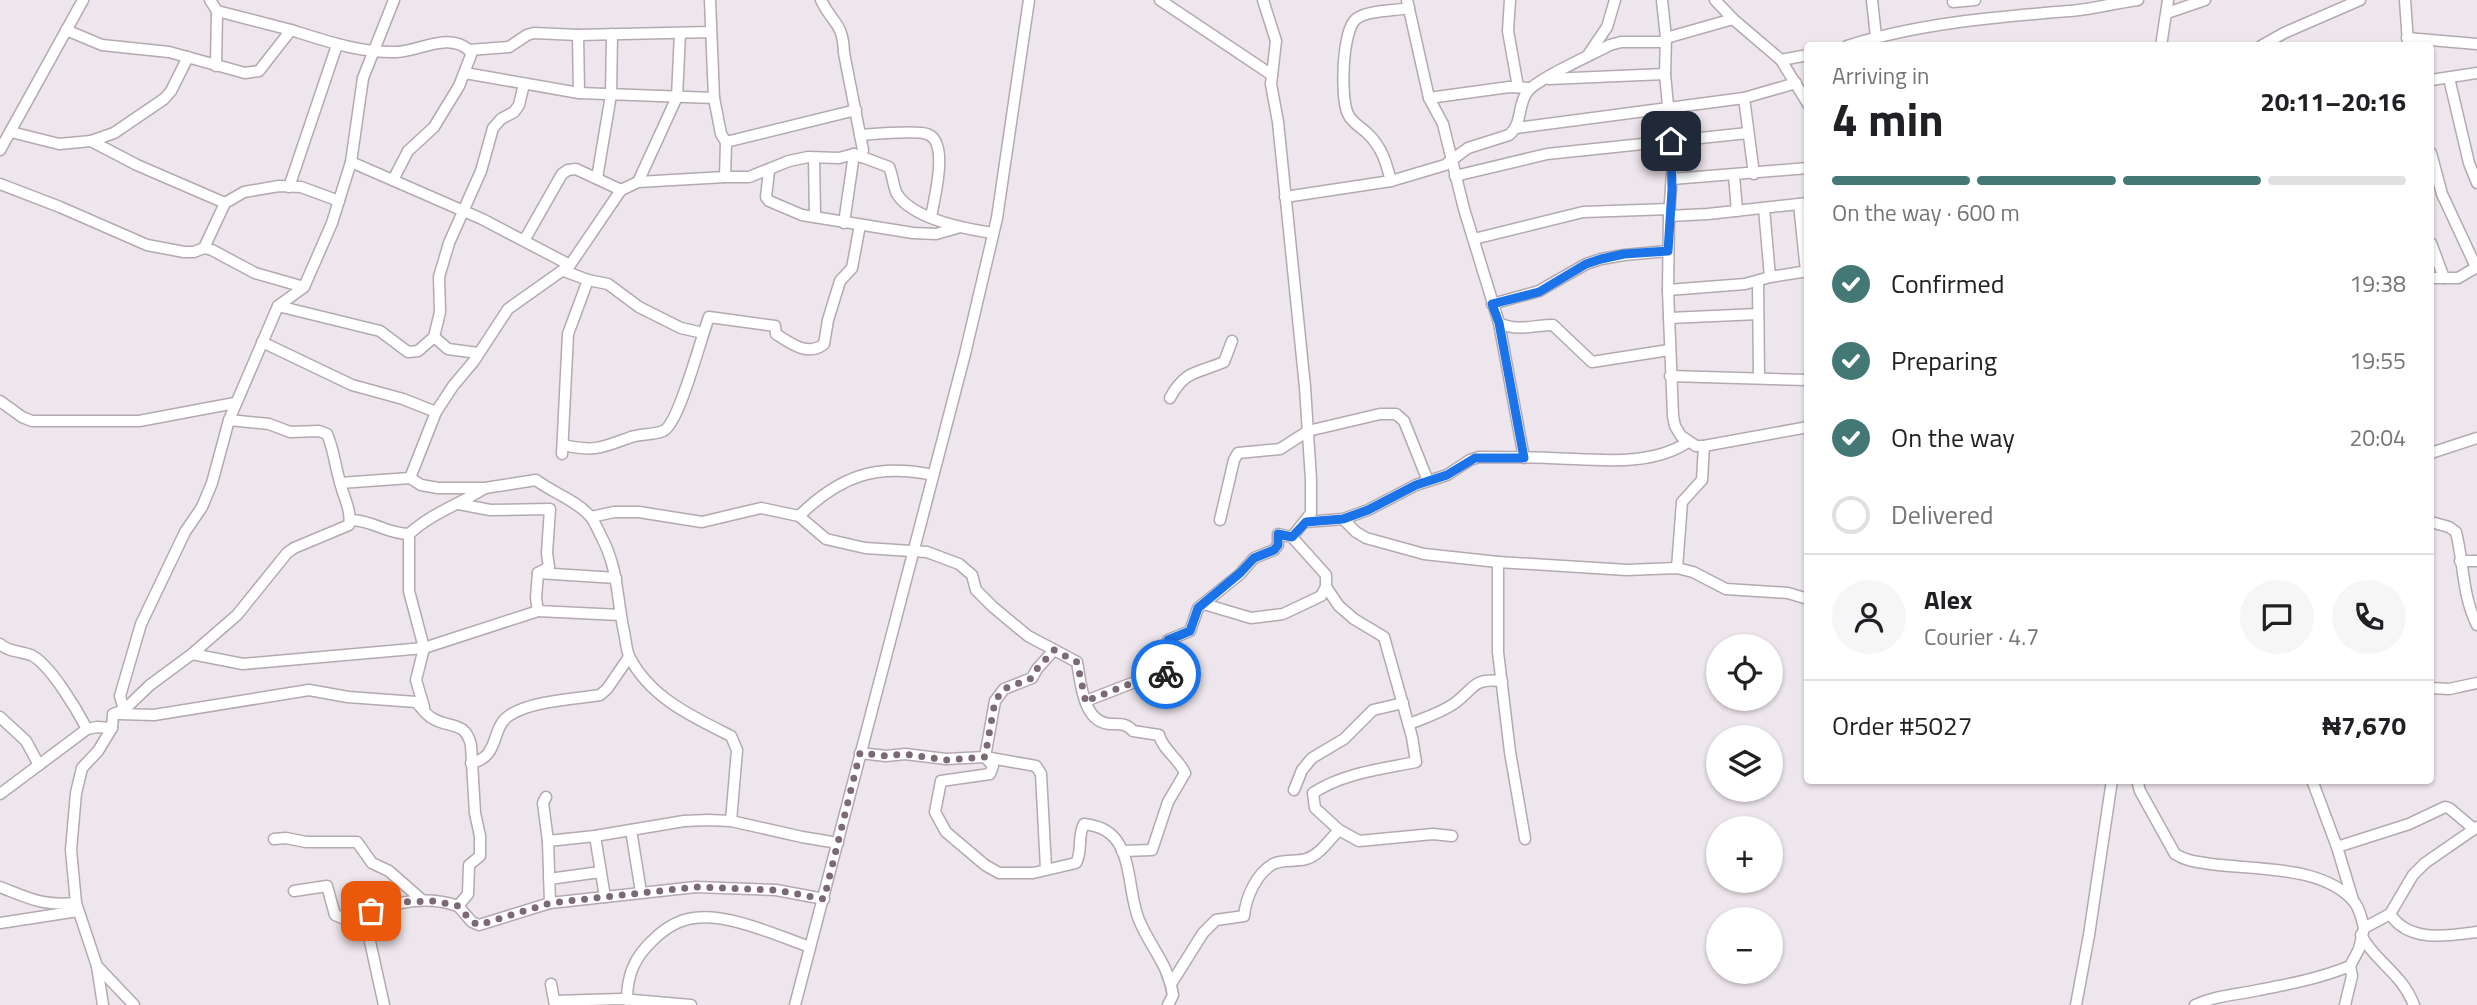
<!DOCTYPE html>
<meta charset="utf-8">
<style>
:root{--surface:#fff;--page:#f6f6f6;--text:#202124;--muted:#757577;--line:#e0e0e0;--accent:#447874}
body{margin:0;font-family:"Titillium Web",sans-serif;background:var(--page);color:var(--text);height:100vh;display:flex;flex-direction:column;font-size:26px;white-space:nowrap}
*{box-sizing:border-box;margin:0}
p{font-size:23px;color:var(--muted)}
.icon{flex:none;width:38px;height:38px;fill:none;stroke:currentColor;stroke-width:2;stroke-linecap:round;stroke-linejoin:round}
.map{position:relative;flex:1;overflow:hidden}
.side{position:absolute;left:1804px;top:42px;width:630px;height:742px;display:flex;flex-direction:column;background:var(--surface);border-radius:7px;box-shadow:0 2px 5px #0004}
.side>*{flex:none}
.fabs{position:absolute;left:1706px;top:634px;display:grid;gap:14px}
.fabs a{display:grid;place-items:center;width:77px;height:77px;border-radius:50%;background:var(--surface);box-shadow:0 2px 5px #0004;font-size:35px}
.pin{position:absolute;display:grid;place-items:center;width:60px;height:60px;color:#fff;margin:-30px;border-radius:14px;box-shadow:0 4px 10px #0006}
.courier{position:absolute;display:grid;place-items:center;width:70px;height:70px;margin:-35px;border:5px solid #1a73e8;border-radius:50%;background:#fff;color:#222;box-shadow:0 2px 9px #0007}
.summary em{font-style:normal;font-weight:700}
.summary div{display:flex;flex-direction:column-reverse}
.summary{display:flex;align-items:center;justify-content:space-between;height:119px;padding:0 28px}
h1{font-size:46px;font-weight:700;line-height:52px}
.bar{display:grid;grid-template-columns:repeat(4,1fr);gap:10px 7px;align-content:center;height:84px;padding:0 28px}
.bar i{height:9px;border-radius:5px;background:var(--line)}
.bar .on{background:var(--accent)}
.bar p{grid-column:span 4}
.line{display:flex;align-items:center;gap:18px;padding:0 28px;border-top:2px solid var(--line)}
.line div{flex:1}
.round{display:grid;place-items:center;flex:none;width:74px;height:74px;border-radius:37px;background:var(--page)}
ol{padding:0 28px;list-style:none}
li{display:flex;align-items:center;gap:21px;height:77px}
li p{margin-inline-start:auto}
li .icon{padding:7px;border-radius:50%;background:var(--accent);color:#fff;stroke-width:4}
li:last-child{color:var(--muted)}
li i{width:38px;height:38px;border:4px solid var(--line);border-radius:50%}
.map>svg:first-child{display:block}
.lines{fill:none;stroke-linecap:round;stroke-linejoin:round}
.minor-casing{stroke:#b5a9b1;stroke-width:13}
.minor{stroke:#fff;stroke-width:10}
.done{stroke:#7b6a75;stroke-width:7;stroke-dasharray:0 12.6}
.route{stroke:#1a73e8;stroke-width:9}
</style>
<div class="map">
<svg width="2477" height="1005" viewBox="0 0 2477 1005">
<rect width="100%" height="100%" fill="#ede6ec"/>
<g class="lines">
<g class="minor-casing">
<g id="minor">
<path d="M210,0L217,11L216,66"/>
<path d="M710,0L714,98L721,134L726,142L725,177H749L789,161L808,157L839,158L854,154L889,167C893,176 893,186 897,194C913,219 966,229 993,233"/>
<path d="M821,0C833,25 843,22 844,53L863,150L861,157"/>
<path d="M1160,0L1272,75"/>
<path d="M1263,0L1276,41L1271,84L1278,122L1289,230L1305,387L1311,480V513L1292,537"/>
<path d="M1407,0L1429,98L1443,124L1464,209L1499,323L1524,458"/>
<path d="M1510,0L1508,31L1518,87"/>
<path d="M1662,0L1666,38L1665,74L1673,159L1669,216L1668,290L1673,416L1675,426L1681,436L1696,446H1704L1808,427"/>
<path d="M1715,0L1733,19L1781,60L1808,104"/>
<path d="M1872,0L1876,37"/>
<path d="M2405,0L2408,43"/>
<path d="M1953,2L1975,0"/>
<path d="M217,11L291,30"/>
<path d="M2167,13L2205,0"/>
<path d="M66,30L102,45L169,52L245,73L259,71L291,30C326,41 360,53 397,52C420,51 448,32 469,50L509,47L527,35L534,33L578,35L711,32"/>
<path d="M578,35L579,93"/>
<path d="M1666,38L1733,19"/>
<path d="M2407,38L2477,44"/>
<path d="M1847,46C1919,23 1995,17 2070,11C2093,9 2115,3 2138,0"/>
<path d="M2161,46L2168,0"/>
<path d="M2261,46L2284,33L2360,0"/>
<path d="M1588,55L1607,27L1615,0"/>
<path d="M1781,60L1808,55"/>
<path d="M465,73L579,93L714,98"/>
<path d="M2449,78L2469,163L2477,183"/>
<path d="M1549,79L1665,74"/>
<path d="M2431,80L2477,73"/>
<path d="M1429,98L1509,87L1529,88"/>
<path d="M1744,98L1754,174"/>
<path d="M1516,128L1744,98L1796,83"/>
<path d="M11,132L59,144L91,141L114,133L164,99L171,91L188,57"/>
<path d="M860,135C873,134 917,130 927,134C950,141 934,199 931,217"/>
<path d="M91,141L137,165L225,203"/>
<path d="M726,142L856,110"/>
<path d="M0,150L83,0"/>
<path d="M2431,153L2442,194L2476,267"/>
<path d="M814,158L815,217"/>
<path d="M351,162L482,219L570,265"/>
<path d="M769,171L766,197L769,201L802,215L913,233L936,234L957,228"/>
<path d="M1734,175L1737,211"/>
<path d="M1455,176L1547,154L1748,133"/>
<path d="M597,178L611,95L612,34"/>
<path d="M1672,179L1808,168"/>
<path d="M393,180L408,151L434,127L459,86L471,55L469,50"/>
<path d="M1391,181C1386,162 1382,147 1367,133C1361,127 1352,123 1348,114C1340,98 1342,31 1356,19C1368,10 1394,11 1409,8"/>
<path d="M638,182L677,97L680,33"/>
<path d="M0,184L60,207L147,245L184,252H194L204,248L212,250L255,273L304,287"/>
<path d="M289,187L337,45"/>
<path d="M1285,197L1391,181L1445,165L1468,148L1509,135C1523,124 1517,104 1528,91C1537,79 1593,54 1610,45L1621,42H1665"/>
<path d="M1799,204L1806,271"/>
<path d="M1764,208L1770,277"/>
<path d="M1669,216L1708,214L1808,203"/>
<path d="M844,223L854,154"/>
<path d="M525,239L562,174L568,170L576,169L621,190"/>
<path d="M1474,239L1583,212L1670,209"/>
<path d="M2431,243L2444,278"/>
<path d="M204,248L225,203L244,192L279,186L301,187L339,201"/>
<path d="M2431,278H2458L2477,267"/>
<path d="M588,280L608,284L639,307L681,328L703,333"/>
<path d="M1758,281L1759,378"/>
<path d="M1668,290L1745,284L1770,277L1808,271"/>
<path d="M1492,304L1539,291L1586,264L1601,259L1624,255L1668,251"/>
<path d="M278,306L380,331L408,352L418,351L434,337L440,312L439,277L449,243L481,171L493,128L501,119L514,112L519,105L524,84"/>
<path d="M1669,318L1758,314"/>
<path d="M1499,323C1517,332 1534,325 1553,325L1592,362L1669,350"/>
<path d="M434,337L448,349L478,353"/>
<path d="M262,342L352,385L403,399L436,412"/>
<path d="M1670,376L1808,380"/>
<path d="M1170,398C1185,370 1196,374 1224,362L1232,341"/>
<path d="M0,401L22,417L32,421H139L235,403"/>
<path d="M563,445C595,452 601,448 631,437C641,434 653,435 663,431C679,425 701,337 709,317L775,326L776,334C790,343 808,357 824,344L828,320L840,281L852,268L860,225"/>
<path d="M2431,453L2477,438"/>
<path d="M562,454L568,334L588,280L564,271"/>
<path d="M410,478L436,412L453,386L474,361L508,309L570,265L621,190L638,182L725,177"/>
<path d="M340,483L410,478L421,485L438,488H485L536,480C553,493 574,499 589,515C594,520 597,528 600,534C619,569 616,595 624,632C626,640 626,651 630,658C651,698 693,717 731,736L737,750L731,821"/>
<path d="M459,504L490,510L550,509L547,553L549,567L538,573"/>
<path d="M799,516C840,476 876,463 933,475"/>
<path d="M591,517L614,512H639L702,522L761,508L799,516L826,539L865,548L927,552L959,564L972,575L976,590L993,607L1028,636L1077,662C1081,684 1083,725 1113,724C1122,724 1127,724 1133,731L1159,735C1163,750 1179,759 1185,773L1168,802L1152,850L1122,851"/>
<path d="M1343,519L1356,532L1366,538L1424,554L1498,562L1627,570L1677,568L1693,572L1726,589L1788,593L1808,599"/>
<path d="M351,520C372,520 387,534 409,534C432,513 458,505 485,488"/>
<path d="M1220,520L1234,460L1238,453L1280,449L1308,431L1380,414H1396L1404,421L1428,481"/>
<path d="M1306,522L1343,519L1368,510L1416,485L1447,475L1470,460L1479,457C1503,457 1526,457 1550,458C1594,459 1649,468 1688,442"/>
<path d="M2431,522L2449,527L2456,532C2464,564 2462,595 2477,625"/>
<path d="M409,534V591L424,648L416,680L424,707"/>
<path d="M2460,561H2477"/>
<path d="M1498,562V652L1510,752L1525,839"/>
<path d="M1677,568L1682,502L1702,480L1704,446"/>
<path d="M538,573L536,598L538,611L620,615"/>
<path d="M538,573L616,578"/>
<path d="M1326,587L1339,606L1354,619L1384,637L1412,737L1416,762C1382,769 1343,773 1313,793L1315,808L1339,830L1359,841L1433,834L1452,836"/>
<path d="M0,644C9,652 20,651 31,655C50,664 77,710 87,729"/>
<path d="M1054,650L1037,669L1032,678L1004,689L995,701L985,757L993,766L990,774L941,781L935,812L946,832L985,865L999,873H1033L1076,863C1083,850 1077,836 1084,824C1098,826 1108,829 1117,841C1132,863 1129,896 1139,920C1151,949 1167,961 1173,995L1168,1005"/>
<path d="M192,654L243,664L424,648L538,611"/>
<path d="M2431,688L2449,689L2477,683"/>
<path d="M1086,703L1091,699L1140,680L1162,678L1168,671L1165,648L1168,640L1190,631L1198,608L1240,574L1254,558L1274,550L1278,545V534L1292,537L1326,575V587L1321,596L1283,614L1251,618L1204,604"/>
<path d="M124,710L120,696L141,624L185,532L202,507L212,483L229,420L278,306L304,287L332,223L351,162L363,78L394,0"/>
<path d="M119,714L154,715L309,690L348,697L416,702C421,707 426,715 432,718C449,729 465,720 471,745L475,813L480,836V856L469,865L468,894L458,906"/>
<path d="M0,717L26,741L39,765"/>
<path d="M1409,724C1424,718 1441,713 1455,703C1475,688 1472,678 1502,681"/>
<path d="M860,753L886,756L905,754L946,759L985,757L1036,766L1041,774L1046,868"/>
<path d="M471,763C501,757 490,727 510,715C532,701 574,699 600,695L607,689L629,657"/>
<path d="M2137,780L2140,791L2175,854C2186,861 2198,862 2211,864C2254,870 2325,865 2355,903C2360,910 2362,919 2364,928"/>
<path d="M2312,780L2337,847L2353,900"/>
<path d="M1294,790L1302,770L1312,758L1344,739L1373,710L1403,703"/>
<path d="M0,794L87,729L97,727L112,728"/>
<path d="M546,797L543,803L548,841"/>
<path d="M631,830L641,892"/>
<path d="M595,836L605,897"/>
<path d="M274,839L286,838L306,842H357L372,863L389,871L422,900"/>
<path d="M2337,847L2409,824L2445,807L2449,808L2474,829"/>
<path d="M549,879L600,872"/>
<path d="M0,887C31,899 42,906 76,903"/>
<path d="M294,891L327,886L335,915L367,928L384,1005"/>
<path d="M550,903L548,841L595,836L684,821L708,820L731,821L802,837L838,843"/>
<path d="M2390,914C2409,943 2447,936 2477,932"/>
<path d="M350,920C385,905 421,893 458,906L472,922L479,925L550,903L696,887L776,890L824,899"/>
<path d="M0,923L78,911"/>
<path d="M2361,935C2376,963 2401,972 2414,1005"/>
<path d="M97,966L134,1005"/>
<path d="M551,984L555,1005"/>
<path d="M1171,984L1203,933L1216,920L1244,916C1246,897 1256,874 1273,864C1282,859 1296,862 1306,859C1320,855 1329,840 1339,830"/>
<path d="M627,1000C627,976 634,958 652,941C663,930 677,920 694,918C729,913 778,936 810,947"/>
<path d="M555,1001L621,999L691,1005"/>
<path d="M103,1005L97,966L76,903L71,850L76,793L82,768L98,751L112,728L113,714L124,710L150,685L192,654L237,615L287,553L294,548L349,525C352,511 343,496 340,482C335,466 334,450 327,434L319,431L290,432L269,424L229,420"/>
<path d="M795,1005L965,354L997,218L1029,0"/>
<path d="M2076,1005L2089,935L2112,780"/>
<path d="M2195,1005C2218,995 2236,995 2259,990C2290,984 2321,978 2350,966L2359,949L2364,928L2390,914L2413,875L2425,863L2477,827"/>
<path d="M2345,1005L2352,976L2350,966"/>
</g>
</g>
<use href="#minor" class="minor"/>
</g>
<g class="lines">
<path class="done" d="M371,911L402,902L435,901L458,906L472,922L479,925L550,903L696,887L776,890L824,899L860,753L886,756L905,754L946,760L985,757L995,701L1004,689L1032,678L1037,669L1054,650L1077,662L1086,703L1091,699L1140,680L1162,678L1166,674"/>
<path class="route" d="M1166,674C1172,664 1163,653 1168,640L1190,631L1198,608L1240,573L1254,558L1274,550L1278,545V534L1292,537L1306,522L1343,519L1368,510L1416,485L1447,475L1475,458H1524L1499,323L1492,304L1539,292L1586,264L1601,259L1624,254L1668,251L1672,190L1671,141"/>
</g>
</svg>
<div class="fabs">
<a><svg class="icon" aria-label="locate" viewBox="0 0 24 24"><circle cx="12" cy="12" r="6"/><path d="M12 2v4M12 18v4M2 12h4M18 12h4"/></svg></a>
<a><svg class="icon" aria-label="layers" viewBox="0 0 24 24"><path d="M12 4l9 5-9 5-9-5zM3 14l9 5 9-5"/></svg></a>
<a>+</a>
<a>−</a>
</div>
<div class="pin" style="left:371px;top:911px;background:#ea580c"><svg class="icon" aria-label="bag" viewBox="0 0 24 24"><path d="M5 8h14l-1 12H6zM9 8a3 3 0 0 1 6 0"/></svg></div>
<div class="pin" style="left:1671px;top:141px;background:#1f2937"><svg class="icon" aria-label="home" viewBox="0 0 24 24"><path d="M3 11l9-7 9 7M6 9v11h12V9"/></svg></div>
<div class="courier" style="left:1166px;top:674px"><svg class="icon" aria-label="bike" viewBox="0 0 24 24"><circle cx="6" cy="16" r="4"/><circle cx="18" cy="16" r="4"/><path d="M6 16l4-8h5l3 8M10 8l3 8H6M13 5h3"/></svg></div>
<section class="side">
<div class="summary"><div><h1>4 min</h1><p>Arriving in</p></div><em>20:11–20:16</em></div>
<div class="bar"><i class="on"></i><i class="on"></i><i class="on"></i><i></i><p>On the way · 600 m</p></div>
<ol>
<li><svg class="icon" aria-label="check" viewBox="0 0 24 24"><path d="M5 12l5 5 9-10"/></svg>Confirmed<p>19:38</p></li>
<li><svg class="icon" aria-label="check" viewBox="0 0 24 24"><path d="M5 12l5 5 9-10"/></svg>Preparing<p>19:55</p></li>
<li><svg class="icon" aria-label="check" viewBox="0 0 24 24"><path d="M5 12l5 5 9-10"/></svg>On the way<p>20:04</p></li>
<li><i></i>Delivered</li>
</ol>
<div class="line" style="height:126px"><a class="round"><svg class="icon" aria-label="person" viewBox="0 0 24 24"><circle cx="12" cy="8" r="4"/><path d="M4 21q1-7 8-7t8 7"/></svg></a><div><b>Alex</b><p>Courier · 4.7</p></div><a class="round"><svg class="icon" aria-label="chat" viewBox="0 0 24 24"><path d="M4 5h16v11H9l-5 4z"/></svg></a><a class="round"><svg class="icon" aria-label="phone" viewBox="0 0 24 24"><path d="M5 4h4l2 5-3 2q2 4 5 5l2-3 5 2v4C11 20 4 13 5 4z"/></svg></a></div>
<div class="line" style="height:91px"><div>Order #5027</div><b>₦7,670</b></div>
</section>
</div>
